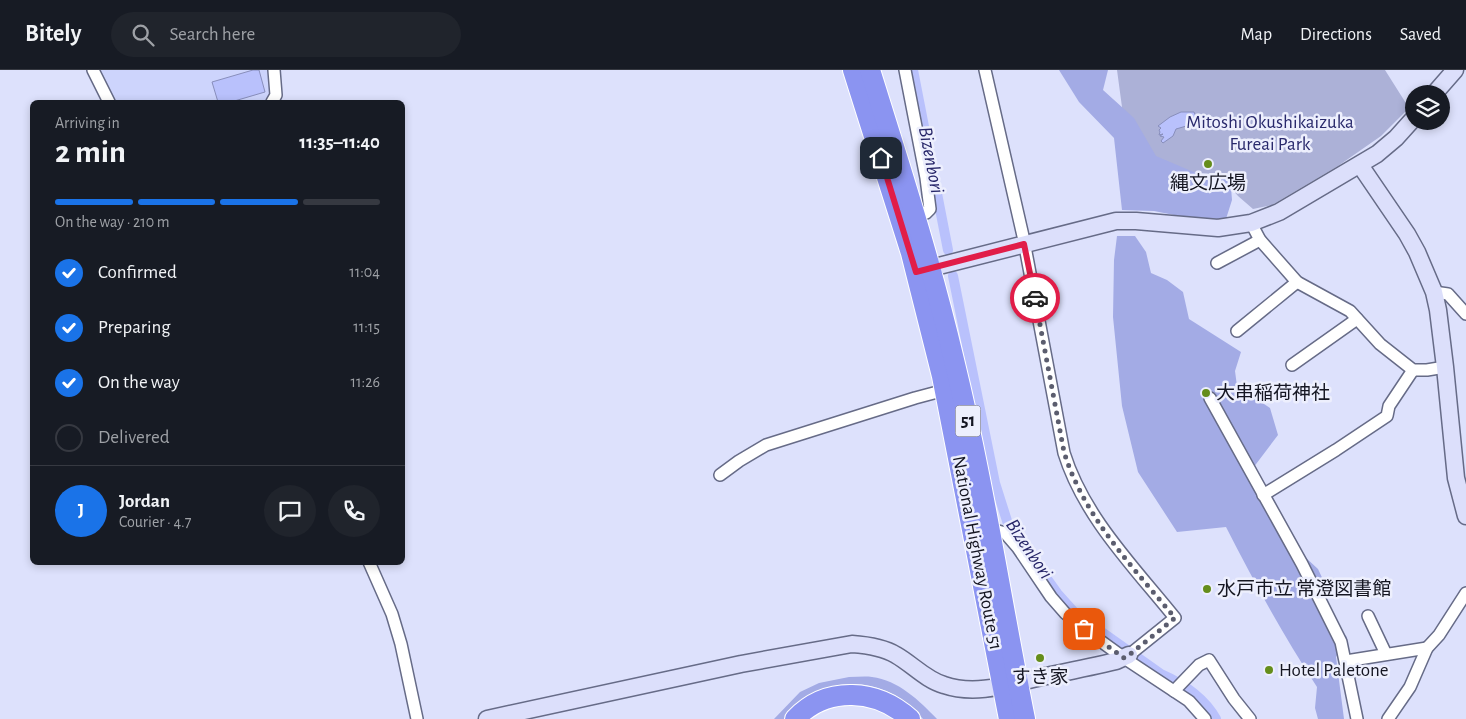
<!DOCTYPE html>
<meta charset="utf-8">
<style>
:root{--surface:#171b24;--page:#20242c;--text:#f1f3f6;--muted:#9ea1a6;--line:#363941;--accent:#1a73e8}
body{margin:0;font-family:"Alegreya Sans","Noto Sans JP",sans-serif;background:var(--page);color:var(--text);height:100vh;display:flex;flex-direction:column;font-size:19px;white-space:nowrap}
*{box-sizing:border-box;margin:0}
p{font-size:16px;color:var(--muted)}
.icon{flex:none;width:28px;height:28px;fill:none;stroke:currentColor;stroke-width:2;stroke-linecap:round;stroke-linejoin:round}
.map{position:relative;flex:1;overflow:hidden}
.details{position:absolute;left:30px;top:30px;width:375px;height:465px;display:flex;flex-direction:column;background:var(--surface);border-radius:8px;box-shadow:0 2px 8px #0003}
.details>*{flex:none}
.tools{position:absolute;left:1405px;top:15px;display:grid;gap:10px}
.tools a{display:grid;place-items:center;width:45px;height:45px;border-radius:50%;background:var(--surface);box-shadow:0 2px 8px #0003;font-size:25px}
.pin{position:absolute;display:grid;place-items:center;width:42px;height:42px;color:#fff;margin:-21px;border-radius:10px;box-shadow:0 2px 8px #0006}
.courier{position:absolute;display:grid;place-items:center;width:50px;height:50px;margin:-25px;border:4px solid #e11d48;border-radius:50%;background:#fff;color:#222;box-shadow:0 1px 6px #0007}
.overview em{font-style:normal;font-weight:600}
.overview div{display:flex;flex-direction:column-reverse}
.overview{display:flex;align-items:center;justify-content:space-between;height:85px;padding:0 25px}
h1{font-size:32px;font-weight:600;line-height:38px}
.bar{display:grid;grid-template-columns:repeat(4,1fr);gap:8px 5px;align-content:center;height:60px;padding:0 25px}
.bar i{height:6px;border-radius:4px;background:var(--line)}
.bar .on{background:var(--accent)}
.bar p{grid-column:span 4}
.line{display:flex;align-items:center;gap:12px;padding:0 25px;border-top:1px solid var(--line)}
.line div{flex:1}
.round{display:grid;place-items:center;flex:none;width:52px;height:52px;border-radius:26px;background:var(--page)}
ol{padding:0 25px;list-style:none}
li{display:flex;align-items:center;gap:15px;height:55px}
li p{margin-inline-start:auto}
li .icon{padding:5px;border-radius:50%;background:var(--accent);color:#fff;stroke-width:4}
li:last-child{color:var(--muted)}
li i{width:28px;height:28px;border:2px solid var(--line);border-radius:50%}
header{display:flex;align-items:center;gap:30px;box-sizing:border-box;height:70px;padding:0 25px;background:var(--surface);border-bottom:1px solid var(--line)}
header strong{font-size:24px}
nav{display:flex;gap:28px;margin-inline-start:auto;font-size:18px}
.search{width:350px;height:45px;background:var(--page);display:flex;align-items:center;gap:12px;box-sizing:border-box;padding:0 18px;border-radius:28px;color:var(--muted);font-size:19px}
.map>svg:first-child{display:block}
.built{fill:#cdd4fc}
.green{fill:#acb1d7}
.forest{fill:#a3abe5}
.water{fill:#b9c1fc;stroke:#888ebb}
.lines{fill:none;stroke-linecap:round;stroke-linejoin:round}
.canal{stroke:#b9c1fc;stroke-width:10}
.street-casing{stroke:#666b87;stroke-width:14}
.secondary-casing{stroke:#666b87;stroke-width:19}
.highway-casing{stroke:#fff;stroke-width:22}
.street{stroke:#fff;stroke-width:11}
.secondary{stroke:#dcdffb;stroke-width:16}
.highway{stroke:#8b94f1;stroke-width:20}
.done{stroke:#5b5d6e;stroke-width:5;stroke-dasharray:0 9}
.route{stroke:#e11d48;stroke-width:6}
.poi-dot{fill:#658d1b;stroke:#edeffd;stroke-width:2}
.labels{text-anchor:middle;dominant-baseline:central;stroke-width:5;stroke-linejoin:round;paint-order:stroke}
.shield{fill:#edeffd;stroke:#565764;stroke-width:1}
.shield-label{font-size:18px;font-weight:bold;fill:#151622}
.park-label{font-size:19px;fill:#29296c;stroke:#edeffd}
.poi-label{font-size:19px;fill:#151622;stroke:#edeffd;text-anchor:start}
.street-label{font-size:19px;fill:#151622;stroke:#edeffd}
.water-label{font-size:20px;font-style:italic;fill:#262568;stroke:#edeffd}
</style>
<header>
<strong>Bitely</strong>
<div class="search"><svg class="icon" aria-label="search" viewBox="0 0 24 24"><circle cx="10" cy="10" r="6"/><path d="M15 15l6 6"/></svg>Search here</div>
<nav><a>Map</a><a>Directions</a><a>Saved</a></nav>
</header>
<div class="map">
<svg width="1466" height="649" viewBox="0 0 1466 649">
<rect width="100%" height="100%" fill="#dde1fc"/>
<path class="built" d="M98,0H270L272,27L267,31L259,32H113Z"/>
<path class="green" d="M1117,0H1385L1409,38L1381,66L1338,96L1272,135L1253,139L1238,126L1220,105L1179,101L1129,89Z"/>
<g class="forest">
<path d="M1059,0H1108L1103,20L1134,48L1156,86L1203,106L1230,105L1232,130L1225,152L1199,150L1154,141L1122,140L1114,68L1079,32Z"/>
<path d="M1117,166H1135L1146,182L1151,203L1167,210L1183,222L1189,249L1241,282L1235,301L1237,316L1270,338L1278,365L1247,406L1279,463L1318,499L1326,516L1318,539L1347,567L1336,587L1344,649H1318L1315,638L1317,617C1283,565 1254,512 1226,457L1177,462L1138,402L1122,336L1113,247L1114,190Z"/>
<path d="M849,607C857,607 865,606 872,607C898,610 920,631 937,649H923C885,603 820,602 784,649H774L800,622L819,613Z"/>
</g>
<g class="water">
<path d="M253,0H259L265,22L231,32H218L212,12Z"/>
<path d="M1181,42H1194L1197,49L1190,55L1176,59L1173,66L1163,73L1161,71L1164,67L1160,66L1163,64L1159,65L1160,62L1159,60L1161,58L1158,56L1170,47Z"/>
</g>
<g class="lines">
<g class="canal">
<path d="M913,0L948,180"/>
<path d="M953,206L995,413L1008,454L1057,523L1075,543L1161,604C1184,614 1204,627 1216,649"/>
</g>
<g class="street-casing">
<g id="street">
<path d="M93,0L109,32"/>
<path d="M905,0L926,108L930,139L926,143L916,147"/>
<path d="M985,0L1023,166L1064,383C1084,447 1134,497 1175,548L1129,585"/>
<path d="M272,32L276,25L274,0"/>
<path d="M1251,153L1260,170L1297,212L1350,241L1380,274L1413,300H1427L1445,297"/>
<path d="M1217,193L1260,170"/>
<path d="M1434,222L1448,224L1466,244"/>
<path d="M1237,261L1297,212"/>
<path d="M1292,295L1357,249"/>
<path d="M1210,328L1302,494L1341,572L1357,649"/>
<path d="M720,405L739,391L766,375L915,328L945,320"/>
<path d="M1263,425L1336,380L1387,346L1389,336L1413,300"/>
<path d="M989,461H998L1005,463L1018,478L1051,527L1065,543L1084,559L1124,588L1189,631L1205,649"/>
<path d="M369,492L392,544L401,574L417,649"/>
<path d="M1368,546L1386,584"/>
<path d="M1346,591L1427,578"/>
<path d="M1174,621L1199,595L1209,590L1234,629L1250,649"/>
<path d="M1388,649L1410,617L1427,578L1439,565L1466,523"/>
</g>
</g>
<g class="secondary-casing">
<g id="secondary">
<path d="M1434,24L1455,0"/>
<path d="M1360,95L1407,164L1417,182L1434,222L1438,240L1445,297L1456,408L1466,446"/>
<path d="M919,201L1116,151H1136L1218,158L1251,153L1279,142L1377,84L1396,68L1414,48"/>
<path d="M487,649L741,594L852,574C866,575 883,577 896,585C912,594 926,610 944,615C976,626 1010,614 1042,607C1066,602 1091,597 1116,591L1129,585"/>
</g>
</g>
<g class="highway-casing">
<g id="highway">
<path d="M853,0L911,183L942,306L1009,649"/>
<path d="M870,0C900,96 931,192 954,290C983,408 1001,529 1025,649"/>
<path d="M795,649C827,615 877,619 910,649"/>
</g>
</g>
<use href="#street" class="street"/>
<use href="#secondary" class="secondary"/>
<use href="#highway" class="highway"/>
</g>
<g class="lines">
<path class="done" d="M1035,228L1064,382C1084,447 1133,497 1175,548L1129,585L1124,588L1084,559"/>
<path class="route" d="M881,88L916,202L1024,174L1035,228"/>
</g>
<g class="poi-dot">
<circle cx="1208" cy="94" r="5"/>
<circle cx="1206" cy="323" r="5"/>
<circle cx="1207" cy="519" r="5"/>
<circle cx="1040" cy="588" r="5"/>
<circle cx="1269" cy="600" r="5"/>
</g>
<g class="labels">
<rect class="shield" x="955.5" y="335.5" width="25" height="31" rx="4"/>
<g class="shield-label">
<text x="968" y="351">51</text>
</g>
<g class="park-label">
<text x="1270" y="52">Mitoshi Okushikaizuka<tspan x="1270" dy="22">Fureai Park</tspan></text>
</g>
<g class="poi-label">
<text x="1208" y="113" text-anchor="middle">縄文広場</text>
<text x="1216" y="323">大串稲荷神社</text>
<text x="1217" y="519">水戸市立 常澄図書館</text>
<text x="1279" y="600">Hotel Paletone</text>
<text x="1040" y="607" text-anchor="middle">すき家</text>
</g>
<g class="street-label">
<text transform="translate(977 483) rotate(79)">National Highway Route 51</text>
</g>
<g class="water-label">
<text transform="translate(931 90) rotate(79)">Bizenbori</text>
<text transform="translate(1029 479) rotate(56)">Bizenbori</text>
</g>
</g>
</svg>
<div class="tools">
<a><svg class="icon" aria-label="layers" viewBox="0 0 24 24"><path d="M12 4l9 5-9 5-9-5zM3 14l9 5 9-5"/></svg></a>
</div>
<div class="pin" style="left:1084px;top:559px;background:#ea580c"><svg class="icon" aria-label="bag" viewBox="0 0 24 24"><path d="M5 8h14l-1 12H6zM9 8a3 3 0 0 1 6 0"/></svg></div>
<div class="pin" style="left:881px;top:88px;background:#1f2937"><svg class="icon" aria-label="home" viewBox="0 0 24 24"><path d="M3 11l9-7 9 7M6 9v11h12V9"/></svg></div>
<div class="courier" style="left:1035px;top:228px"><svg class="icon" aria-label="car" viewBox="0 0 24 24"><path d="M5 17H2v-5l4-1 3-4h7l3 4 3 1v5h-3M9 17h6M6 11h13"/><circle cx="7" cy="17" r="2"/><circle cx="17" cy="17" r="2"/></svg></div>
<section class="details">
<div class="overview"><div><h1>2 min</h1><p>Arriving in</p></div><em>11:35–11:40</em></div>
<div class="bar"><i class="on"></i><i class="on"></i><i class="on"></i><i></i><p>On the way · 210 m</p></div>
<ol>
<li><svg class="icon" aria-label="check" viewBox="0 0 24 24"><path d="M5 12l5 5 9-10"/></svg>Confirmed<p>11:04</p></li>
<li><svg class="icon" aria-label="check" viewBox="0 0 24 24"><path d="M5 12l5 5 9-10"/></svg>Preparing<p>11:15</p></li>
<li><svg class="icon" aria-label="check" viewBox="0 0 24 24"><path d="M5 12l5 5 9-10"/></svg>On the way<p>11:26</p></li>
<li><i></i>Delivered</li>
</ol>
<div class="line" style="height:90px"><b class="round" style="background:var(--accent);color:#fff">J</b><div><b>Jordan</b><p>Courier · 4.7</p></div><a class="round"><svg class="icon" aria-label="chat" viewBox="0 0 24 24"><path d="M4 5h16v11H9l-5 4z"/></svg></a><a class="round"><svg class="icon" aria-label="phone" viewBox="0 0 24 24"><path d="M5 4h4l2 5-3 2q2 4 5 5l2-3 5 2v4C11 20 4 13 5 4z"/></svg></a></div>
</section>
</div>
